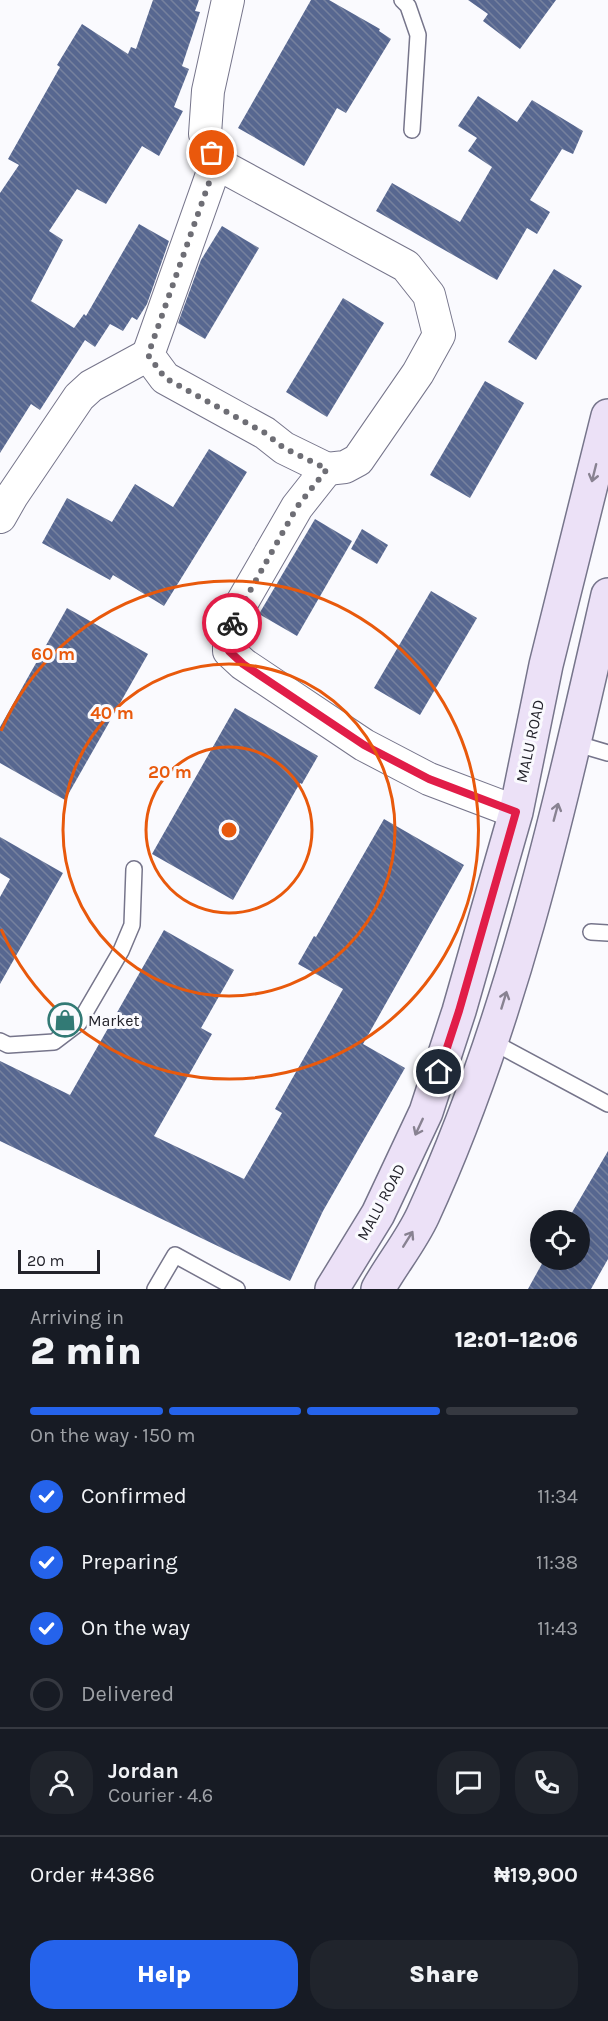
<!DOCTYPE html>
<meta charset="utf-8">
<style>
:root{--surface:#171b24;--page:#20242c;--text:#f1f3f6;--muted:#9ea1a6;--line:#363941;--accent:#2563eb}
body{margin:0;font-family:Karla,sans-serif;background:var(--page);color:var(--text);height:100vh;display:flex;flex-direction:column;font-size:22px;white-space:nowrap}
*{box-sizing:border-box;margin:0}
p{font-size:20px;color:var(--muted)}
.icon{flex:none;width:33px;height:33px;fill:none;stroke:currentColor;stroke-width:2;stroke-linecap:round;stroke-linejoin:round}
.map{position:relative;height:1289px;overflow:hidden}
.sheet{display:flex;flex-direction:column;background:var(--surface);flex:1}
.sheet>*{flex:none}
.tools{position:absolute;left:530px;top:1210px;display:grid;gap:12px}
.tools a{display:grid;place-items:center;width:60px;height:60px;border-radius:50%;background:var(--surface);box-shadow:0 6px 24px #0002;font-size:30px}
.scale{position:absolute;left:18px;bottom:15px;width:82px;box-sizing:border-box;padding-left:6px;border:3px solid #23232b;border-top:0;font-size:16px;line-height:21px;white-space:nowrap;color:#23232b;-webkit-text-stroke:4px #fafafe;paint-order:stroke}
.pin{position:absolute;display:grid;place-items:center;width:51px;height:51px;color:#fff;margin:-26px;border:3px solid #fff;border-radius:50%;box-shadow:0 2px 6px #0007}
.courier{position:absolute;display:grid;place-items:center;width:60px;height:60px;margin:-30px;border:4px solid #e11d48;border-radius:50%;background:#fff;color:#222;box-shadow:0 2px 8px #0007}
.head em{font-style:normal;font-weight:800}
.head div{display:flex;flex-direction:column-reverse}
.head{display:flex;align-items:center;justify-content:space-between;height:102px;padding:0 30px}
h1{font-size:39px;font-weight:800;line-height:45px}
.bar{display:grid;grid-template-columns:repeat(4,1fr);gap:9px 6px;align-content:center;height:72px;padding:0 30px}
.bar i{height:8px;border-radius:4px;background:var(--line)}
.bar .active{background:var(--accent)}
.bar p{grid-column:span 4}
.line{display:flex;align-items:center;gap:15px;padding:0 30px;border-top:2px solid var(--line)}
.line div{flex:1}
.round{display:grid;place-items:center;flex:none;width:63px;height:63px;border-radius:24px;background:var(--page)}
ol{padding:0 30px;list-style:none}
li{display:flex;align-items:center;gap:18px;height:66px}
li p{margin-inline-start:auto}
li .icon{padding:6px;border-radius:50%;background:var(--accent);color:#fff;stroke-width:4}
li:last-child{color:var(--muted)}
li i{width:33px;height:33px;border:3px solid var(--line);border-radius:50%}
.action{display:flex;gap:12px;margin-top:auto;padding:12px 30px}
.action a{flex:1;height:69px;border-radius:24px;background:var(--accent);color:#fff;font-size:24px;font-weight:800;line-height:69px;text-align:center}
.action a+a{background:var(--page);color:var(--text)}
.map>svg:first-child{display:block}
.building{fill:url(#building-back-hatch)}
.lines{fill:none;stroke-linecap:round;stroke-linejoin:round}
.lane-casing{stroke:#76758b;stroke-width:18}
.street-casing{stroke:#76758b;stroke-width:34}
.secondary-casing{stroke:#76758b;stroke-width:36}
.lane{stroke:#fff;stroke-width:15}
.street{stroke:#fff;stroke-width:32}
.secondary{stroke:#ece1f7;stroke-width:33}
.oneway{stroke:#888291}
.done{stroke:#6e6e75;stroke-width:6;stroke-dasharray:0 10.8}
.route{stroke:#e11d48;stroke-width:8}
.ring{fill:none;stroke:#e8590c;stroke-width:3}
.labels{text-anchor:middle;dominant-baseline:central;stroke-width:6;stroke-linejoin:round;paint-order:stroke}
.street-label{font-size:16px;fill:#23232b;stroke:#fafafe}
.poi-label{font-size:16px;fill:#23232b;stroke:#fafafe;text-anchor:start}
.centre{fill:#e8590c;stroke:#fafafe;stroke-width:3}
.ring-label{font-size:18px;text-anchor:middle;font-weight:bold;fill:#e8590c;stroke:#fafafe;stroke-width:6;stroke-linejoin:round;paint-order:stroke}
</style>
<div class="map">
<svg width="608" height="1289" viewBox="0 0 608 1289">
<defs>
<pattern id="building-back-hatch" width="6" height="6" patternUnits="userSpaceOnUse" patternTransform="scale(1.5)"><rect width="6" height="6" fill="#576790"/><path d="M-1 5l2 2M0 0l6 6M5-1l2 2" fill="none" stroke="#76819e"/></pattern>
</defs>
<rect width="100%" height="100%" fill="#fafafe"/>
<g class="building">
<path d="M153,0H199L195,11L200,12L182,66L189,69L174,107L183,111L159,156L142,146L106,204L77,189L49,231L63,240L31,301L74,328L84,314L86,316L139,224L169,241L147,304L137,320L132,317L123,331L110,324L95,347L85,340L40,410L31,404L0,453V193L19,165L8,159L60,67L57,65L82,24L128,54L131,47L136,49Z"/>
<path d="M311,0H329L380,29L379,31L391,39L346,113L337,108L304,166L238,128Z"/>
<path d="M468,0H556L520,49L483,21L488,14Z"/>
<path d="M478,96L517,122L532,100L583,131L573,154L562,149L530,200L550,212L537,234L527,228L497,280L376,211L392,183L460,222L492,167L468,151L477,138L458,126Z"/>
<path d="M222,226L259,248L205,339L178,323L201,260Z"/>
<path d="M554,269L582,286L536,360L508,342Z"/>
<path d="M343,298L384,323L327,417L286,392Z"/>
<path d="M485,381L524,403L470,498L430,475Z"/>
<path d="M209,449L247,472L164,606L113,575L110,580L42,543L67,498L112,522L135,484L173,507Z"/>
<path d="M315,519L352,541L297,636L259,614Z"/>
<path d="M362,529L388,545L377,564L351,549Z"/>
<path d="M431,591L477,618L420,715L374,688Z"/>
<path d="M67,608L148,654L65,800L0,763V727Z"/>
<path d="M235,708L318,756L302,784L300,783L233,900L152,854Z"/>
<path d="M384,819L464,865L363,1044L405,1068L323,1211L290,1281L0,1141V1061L70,1095L164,930L234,970L201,1028L212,1034L154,1136L244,1179L282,1113L275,1109L343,989L298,964L314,936L316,937Z"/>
<path d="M0,837L63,873L0,984V897L10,879L0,873Z"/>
<path d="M608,1151V1259L591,1289H528L544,1260H579V1221H567Z"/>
</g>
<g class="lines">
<g class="lane-casing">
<g id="lane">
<path d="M402,0L408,6L418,35L412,130"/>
<path d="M574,743L608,753"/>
<path d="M591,932L608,933"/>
<path d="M0,1041L8,1045L54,1042L79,1023L121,951L132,925L134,869"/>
<path d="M491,1041L608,1104"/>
<path d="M155,1289L175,1255L237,1289"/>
</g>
</g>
<g class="street-casing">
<g id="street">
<path d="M228,0L208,91L205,134L216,163L148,355L165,378L265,433L284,448L327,469L297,507L240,606L229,629V651L243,664L364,745L429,779L516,812"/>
<path d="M216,163L406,266L429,295L439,335L418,373L358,460L345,467L327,469"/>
<path d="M0,517L12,496L79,397L91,386L148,355"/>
</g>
</g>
<g class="secondary-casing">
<g id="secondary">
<path d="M332,1289L378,1214L426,1112L459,1011L516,812L546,665L608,416"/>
<path d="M378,1289C392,1264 411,1241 423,1215C513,1019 560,805 608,595"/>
</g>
</g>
<use href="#lane" class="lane"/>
<use href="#street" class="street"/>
<use href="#secondary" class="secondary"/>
</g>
<defs><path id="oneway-shaft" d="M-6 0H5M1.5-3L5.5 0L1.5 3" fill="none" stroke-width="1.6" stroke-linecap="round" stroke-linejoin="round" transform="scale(1.5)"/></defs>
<g class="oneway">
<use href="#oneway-shaft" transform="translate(594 473) rotate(104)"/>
<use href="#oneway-shaft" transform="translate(556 812) rotate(-75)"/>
<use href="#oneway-shaft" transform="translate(504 1000) rotate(-73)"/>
<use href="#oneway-shaft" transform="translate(419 1127) rotate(115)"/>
<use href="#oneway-shaft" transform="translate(408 1239) rotate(-58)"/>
</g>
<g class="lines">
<path class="done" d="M212,153L216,163L148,355L165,378L265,433L284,448L327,469L297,507L232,623"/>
<path class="route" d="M232,623L229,629V651L243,664L364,745L429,779L516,812L459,1011L439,1072"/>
</g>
<g class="ring">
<circle cx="229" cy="830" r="83"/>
<circle cx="229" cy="830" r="166"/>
<path d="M1 731A249 249 0 1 1 1 929"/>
</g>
<defs>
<g id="shop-ring" transform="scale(1.725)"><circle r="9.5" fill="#fafafe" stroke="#327a75" stroke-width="1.5"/><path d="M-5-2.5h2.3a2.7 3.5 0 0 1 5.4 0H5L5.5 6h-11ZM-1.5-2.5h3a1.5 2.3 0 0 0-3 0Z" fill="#327a75"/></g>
</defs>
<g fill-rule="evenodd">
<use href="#shop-ring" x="65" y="1020"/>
</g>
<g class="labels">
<g class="street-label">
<text transform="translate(530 741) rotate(-78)">MALU ROAD</text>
<text transform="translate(381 1202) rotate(-62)">MALU ROAD</text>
</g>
<g class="poi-label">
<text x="88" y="1020">Market</text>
</g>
</g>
<circle cx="229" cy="830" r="9" class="centre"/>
<g class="ring-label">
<text x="53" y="660">60 m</text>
<text x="112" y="719">40 m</text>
<text x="170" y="778">20 m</text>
</g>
</svg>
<div class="tools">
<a><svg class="icon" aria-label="locate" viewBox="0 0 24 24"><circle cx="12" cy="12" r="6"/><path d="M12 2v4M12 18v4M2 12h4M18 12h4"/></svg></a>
</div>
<div class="scale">20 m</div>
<div class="pin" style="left:212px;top:153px;background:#ea580c"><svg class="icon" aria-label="bag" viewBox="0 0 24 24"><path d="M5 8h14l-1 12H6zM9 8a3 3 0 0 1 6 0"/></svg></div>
<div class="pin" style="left:439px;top:1072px;background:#1f2937"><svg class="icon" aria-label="home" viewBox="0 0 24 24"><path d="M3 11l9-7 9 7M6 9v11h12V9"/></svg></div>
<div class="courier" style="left:232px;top:623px"><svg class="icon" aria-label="bike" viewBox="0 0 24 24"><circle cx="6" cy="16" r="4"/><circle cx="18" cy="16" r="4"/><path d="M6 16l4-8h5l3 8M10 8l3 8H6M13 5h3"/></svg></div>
</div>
<section class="sheet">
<div class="head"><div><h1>2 min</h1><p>Arriving in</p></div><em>12:01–12:06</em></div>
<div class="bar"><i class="active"></i><i class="active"></i><i class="active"></i><i></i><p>On the way · 150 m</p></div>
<ol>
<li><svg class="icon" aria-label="check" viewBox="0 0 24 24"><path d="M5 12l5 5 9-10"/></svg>Confirmed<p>11:34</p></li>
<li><svg class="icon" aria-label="check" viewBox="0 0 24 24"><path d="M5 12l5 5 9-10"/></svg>Preparing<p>11:38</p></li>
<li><svg class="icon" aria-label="check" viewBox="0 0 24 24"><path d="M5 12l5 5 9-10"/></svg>On the way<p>11:43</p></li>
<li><i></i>Delivered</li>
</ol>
<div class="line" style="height:108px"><a class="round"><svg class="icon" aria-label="person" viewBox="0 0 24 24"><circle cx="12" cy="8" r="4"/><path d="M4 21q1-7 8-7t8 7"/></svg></a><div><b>Jordan</b><p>Courier · 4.6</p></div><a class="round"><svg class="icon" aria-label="chat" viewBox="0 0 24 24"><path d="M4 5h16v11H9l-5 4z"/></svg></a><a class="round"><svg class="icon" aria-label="phone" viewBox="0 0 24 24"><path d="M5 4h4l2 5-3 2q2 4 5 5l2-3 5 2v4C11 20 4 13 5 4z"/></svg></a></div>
<div class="line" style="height:78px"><div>Order #4386</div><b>₦19,900</b></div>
<div class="action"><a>Help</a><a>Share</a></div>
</section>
